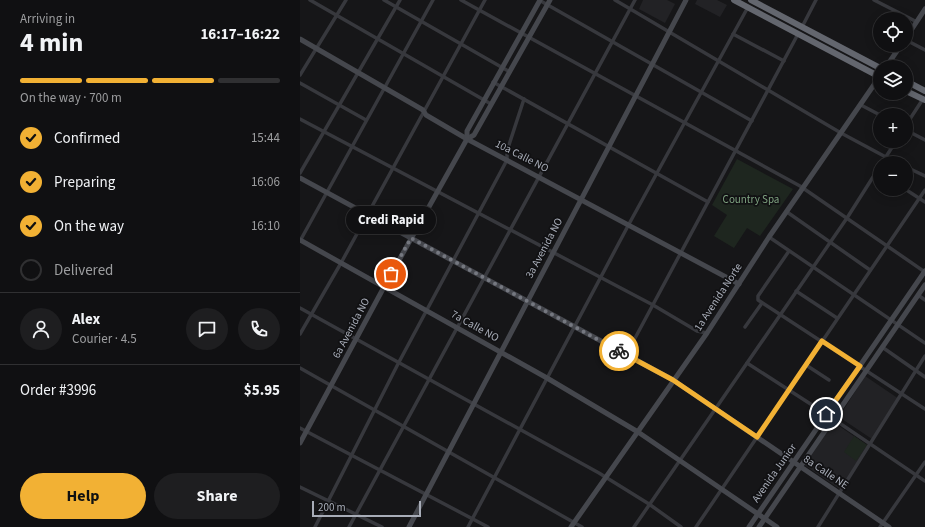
<!DOCTYPE html>
<meta charset="utf-8">
<style>
:root{--surface:#101012;--page:#1e1e20;--text:#f1f3f6;--muted:#9c9d9f;--line:#303032;--accent:#f2b134}
body{margin:0;font-family:"Source Sans 3",sans-serif;background:var(--page);color:var(--text);height:100vh;display:flex;flex-direction:column;font-size:15px;white-space:nowrap}
*{box-sizing:border-box;margin:0}
p{font-size:13px;color:var(--muted)}
.icon{flex:none;width:22px;height:22px;fill:none;stroke:currentColor;stroke-width:2;stroke-linecap:round;stroke-linejoin:round}
.map{position:relative;flex:1;overflow:hidden}
.side{display:flex;flex-direction:column;background:var(--surface);width:300px}
.side>*{flex:none}
.tools{position:absolute;left:573px;top:12px;display:grid;gap:8px}
.tools a{display:grid;place-items:center;width:40px;height:40px;border-radius:50%;background:var(--surface);box-shadow:0 2px 10px #0003,0 0 0 1px var(--line);font-size:20px}
.scale{position:absolute;left:12px;bottom:10px;width:109px;box-sizing:border-box;padding-left:4px;border:2px solid #a8adb8;border-top:0;font-size:11px;line-height:14px;white-space:nowrap;color:#a8adb8;-webkit-text-stroke:3px #111113;paint-order:stroke}
.pin{position:absolute;display:grid;place-items:center;width:34px;height:34px;color:#fff;margin:-17px;border:2px solid #fff;border-radius:50%;box-shadow:0 1px 4px #0007}
.courier{position:absolute;display:grid;place-items:center;width:40px;height:40px;margin:-20px;border:3px solid #f2b134;border-radius:50%;background:#fff;color:#222;box-shadow:0 1px 5px #0007}
.bubble{position:absolute;height:28px;border-radius:14px;background:var(--surface);box-shadow:0 2px 10px #0003,0 0 0 1px var(--line);font-size:13px;font-weight:700;line-height:28px;text-align:center}
.overview em{font-style:normal;font-weight:700}
.overview div{display:flex;flex-direction:column-reverse}
.overview{display:flex;align-items:center;justify-content:space-between;height:68px;padding:0 20px}
h1{font-size:26px;font-weight:700;line-height:30px}
.bar{display:grid;grid-template-columns:repeat(4,1fr);gap:6px 4px;align-content:center;height:48px;padding:0 20px}
.bar i{height:5px;border-radius:3px;background:var(--line)}
.bar .on{background:var(--accent)}
.bar p{grid-column:span 4}
.line{display:flex;align-items:center;gap:10px;padding:0 20px;border-top:1px solid var(--line)}
.line div{flex:1}
.round{display:grid;place-items:center;flex:none;width:42px;height:42px;border-radius:21px;background:var(--page)}
ol{padding:0 20px;list-style:none}
li{display:flex;align-items:center;gap:12px;height:44px}
li p{margin-inline-start:auto}
li .icon{padding:4px;border-radius:50%;background:var(--accent);color:#111;stroke-width:4}
li:last-child{color:var(--muted)}
li i{width:22px;height:22px;border:2px solid var(--line);border-radius:50%}
.cta{display:flex;gap:8px;margin-top:auto;padding:8px 20px}
.cta a{flex:1;height:46px;border-radius:24px;background:var(--accent);color:#111;font-size:16px;font-weight:700;line-height:46px;text-align:center}
.cta a+a{background:var(--page);color:var(--text)}
main{display:flex;flex:1;min-height:0}
.map>svg:first-child{display:block}
.built{fill:#222225}
.green{fill:#1e261f}
.lines{fill:none;stroke-linecap:round;stroke-linejoin:round}
.street{stroke:#37383d;stroke-width:3.5}
.secondary{stroke:#45474d;stroke-width:5}
.highway{stroke:#63666e;stroke-width:6}
.done{stroke:#757880;stroke-width:4;stroke-dasharray:0 7.2}
.route{stroke:#f2b134;stroke-width:5}
.labels{text-anchor:middle;dominant-baseline:central;stroke-width:3.5;stroke-linejoin:round;paint-order:stroke}
.street-label{font-size:11px;fill:#a8adb8;stroke:#111113}
.park-label{font-size:11px;fill:#7fa381;stroke:#111113}
</style>
<main>
<section class="side">
<div class="overview"><div><h1>4 min</h1><p>Arriving in</p></div><em>16:17–16:22</em></div>
<div class="bar"><i class="on"></i><i class="on"></i><i class="on"></i><i></i><p>On the way · 700 m</p></div>
<ol>
<li><svg class="icon" aria-label="check" viewBox="0 0 24 24"><path d="M5 12l5 5 9-10"/></svg>Confirmed<p>15:44</p></li>
<li><svg class="icon" aria-label="check" viewBox="0 0 24 24"><path d="M5 12l5 5 9-10"/></svg>Preparing<p>16:06</p></li>
<li><svg class="icon" aria-label="check" viewBox="0 0 24 24"><path d="M5 12l5 5 9-10"/></svg>On the way<p>16:10</p></li>
<li><i></i>Delivered</li>
</ol>
<div class="line" style="height:72px"><a class="round"><svg class="icon" aria-label="person" viewBox="0 0 24 24"><circle cx="12" cy="8" r="4"/><path d="M4 21q1-7 8-7t8 7"/></svg></a><div><b>Alex</b><p>Courier · 4.5</p></div><a class="round"><svg class="icon" aria-label="chat" viewBox="0 0 24 24"><path d="M4 5h16v11H9l-5 4z"/></svg></a><a class="round"><svg class="icon" aria-label="phone" viewBox="0 0 24 24"><path d="M5 4h4l2 5-3 2q2 4 5 5l2-3 5 2v4C11 20 4 13 5 4z"/></svg></a></div>
<div class="line" style="height:52px"><div>Order #3996</div><b>$5.95</b></div>
<div class="cta"><a>Help</a><a>Share</a></div>
</section>
<div class="map">
<svg width="625" height="527" viewBox="0 0 625 527">
<rect width="100%" height="100%" fill="#161618"/>
<g class="built">
<path d="M343,0H367L375,4L365,23L339,9Z"/>
<path d="M397,0H417L427,5L420,17L395,4Z"/>
<path d="M565,376L599,399L572,439L539,417Z"/>
<path d="M533,422L570,447L541,490L503,464Z"/>
</g>
<g class="green">
<path d="M437,159L493,189L460,236L447,228L434,248L414,236L427,215L412,205Z"/>
<path d="M554,436L567,445L556,461L544,452Z"/>
</g>
<g class="lines">
<g class="street">
<path d="M10,0L191,104"/>
<path d="M84,0L210,72"/>
<path d="M161,0L500,186L625,272"/>
<path d="M239,0L452,121"/>
<path d="M315,0L541,133L597,163"/>
<path d="M574,0L617,22"/>
<path d="M502,27L516,0"/>
<path d="M433,34L484,61"/>
<path d="M606,40L625,50"/>
<path d="M0,75L46,0"/>
<path d="M193,82L408,202"/>
<path d="M0,83L66,120"/>
<path d="M561,105L580,115"/>
<path d="M0,119L353,305L397,331L407,333"/>
<path d="M606,125L623,99"/>
<path d="M606,130L625,140"/>
<path d="M582,163L596,141"/>
<path d="M606,167L625,176"/>
<path d="M0,173L100,0"/>
<path d="M605,189L625,202"/>
<path d="M487,212L570,270"/>
<path d="M469,237L625,343"/>
<path d="M0,241L133,0"/>
<path d="M489,251L458,296V300L625,409"/>
<path d="M496,291L537,318"/>
<path d="M618,295L625,300"/>
<path d="M0,308L299,473L349,504L381,527"/>
<path d="M445,327L462,303"/>
<path d="M0,334L41,263L185,0"/>
<path d="M582,347L625,377"/>
<path d="M326,355L498,34"/>
<path d="M447,363L526,414"/>
<path d="M506,365L529,380"/>
<path d="M0,368L282,527"/>
<path d="M532,418L625,481"/>
<path d="M0,428L188,527"/>
<path d="M0,487L82,527"/>
<path d="M15,527L99,362L207,160V151L224,99"/>
<path d="M49,527L335,0"/>
<path d="M168,527L329,224L448,7"/>
<path d="M334,527L547,218L580,166"/>
<path d="M396,527L625,190"/>
<path d="M518,527L625,356"/>
<path d="M580,527L625,462"/>
</g>
<g class="secondary">
<path d="M606,38L625,9"/>
<path d="M0,39L123,110L126,115L167,139L439,284"/>
<path d="M586,67L601,45"/>
<path d="M167,139L174,135L250,0"/>
<path d="M0,178L373,380L589,527"/>
<path d="M0,240L247,378L338,432L477,527"/>
<path d="M0,443L84,287L167,139V131L240,0"/>
<path d="M109,527L386,0"/>
<path d="M271,527L407,333L469,237L580,76"/>
<path d="M449,527L625,271"/>
<path d="M459,527L625,285"/>
</g>
<g class="highway">
<path d="M434,0L580,77"/>
<path d="M451,0L580,68"/>
<path d="M606,81L625,91"/>
<path d="M606,91L625,100"/>
</g>
</g>
<g class="lines">
<path class="done" d="M91,274L111,238L319,351"/>
<path class="route" d="M319,351L373,380L457,437L522,341L560,366L526,414"/>
</g>
<g class="labels">
<g class="street-label">
<text transform="translate(222 156) rotate(27)">10a Calle NO</text>
<text transform="translate(244 248) rotate(-62)">3a Avenida NO</text>
<text transform="translate(418 297) rotate(-57)">1a Avenida Norte</text>
<text transform="translate(175 326) rotate(29)">7a Calle NO</text>
<text transform="translate(51 328) rotate(-62)">6a Avenida NO</text>
<text transform="translate(526 472) rotate(34)">8a Calle NE</text>
<text transform="translate(474 473) rotate(-55)">Avenida Junior</text>
</g>
<g class="park-label">
<text x="451" y="199">Country Spa</text>
</g>
</g>
</svg>
<div class="tools">
<a><svg class="icon" aria-label="locate" viewBox="0 0 24 24"><circle cx="12" cy="12" r="6"/><path d="M12 2v4M12 18v4M2 12h4M18 12h4"/></svg></a>
<a><svg class="icon" aria-label="layers" viewBox="0 0 24 24"><path d="M12 4l9 5-9 5-9-5zM3 14l9 5 9-5"/></svg></a>
<a>+</a>
<a>−</a>
</div>
<div class="scale">200 m</div>
<div class="pin" style="left:91px;top:274px;background:#ea580c"><svg class="icon" aria-label="bag" viewBox="0 0 24 24"><path d="M5 8h14l-1 12H6zM9 8a3 3 0 0 1 6 0"/></svg></div>
<div class="pin" style="left:526px;top:414px;background:#1f2937"><svg class="icon" aria-label="home" viewBox="0 0 24 24"><path d="M3 11l9-7 9 7M6 9v11h12V9"/></svg></div>
<div class="courier" style="left:319px;top:351px"><svg class="icon" aria-label="bike" viewBox="0 0 24 24"><circle cx="6" cy="16" r="4"/><circle cx="18" cy="16" r="4"/><path d="M6 16l4-8h5l3 8M10 8l3 8H6M13 5h3"/></svg></div>
<div class="bubble" style="left:46px;top:206px;width:90px">Credi Rapid</div>
</div>
</main>
